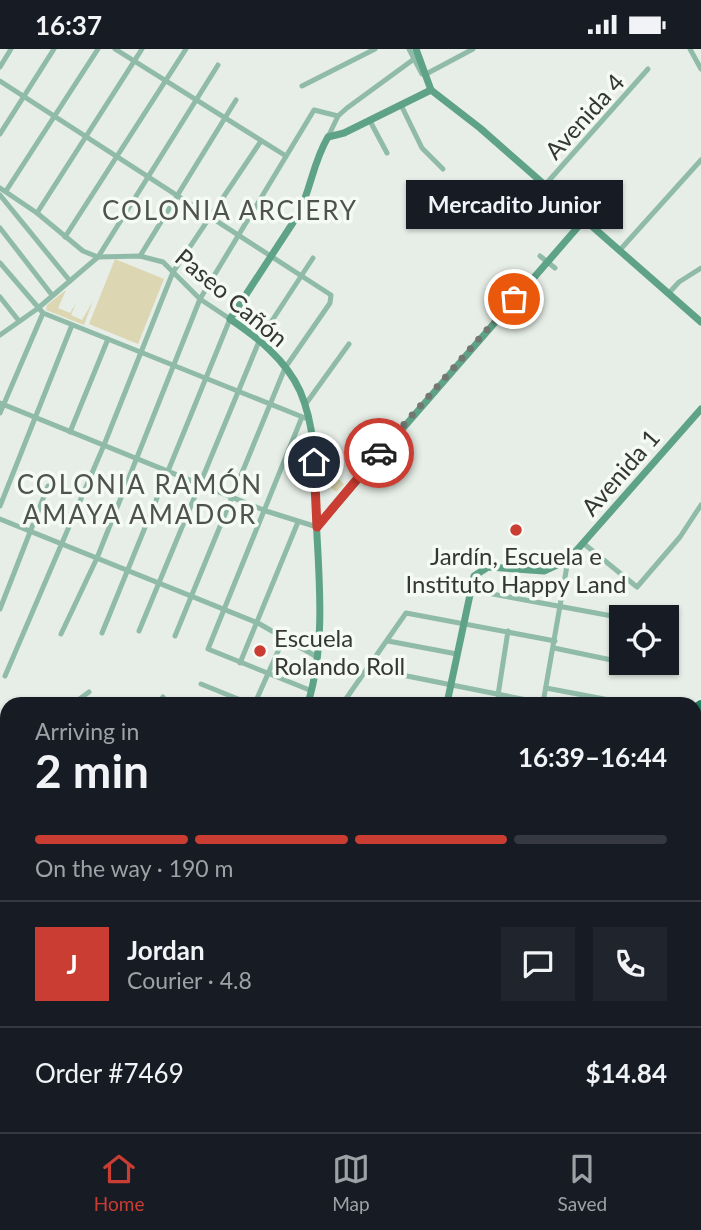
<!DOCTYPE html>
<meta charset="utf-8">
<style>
:root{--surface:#171b24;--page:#20242c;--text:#f1f3f6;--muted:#9ea1a6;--line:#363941;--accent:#ca3d32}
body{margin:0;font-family:Lato,sans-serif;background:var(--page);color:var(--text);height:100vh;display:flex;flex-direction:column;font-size:26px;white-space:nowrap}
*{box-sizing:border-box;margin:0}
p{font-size:23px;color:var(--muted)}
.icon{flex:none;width:38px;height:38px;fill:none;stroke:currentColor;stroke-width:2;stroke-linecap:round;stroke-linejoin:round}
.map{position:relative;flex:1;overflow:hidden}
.drawer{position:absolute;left:0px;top:648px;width:702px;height:436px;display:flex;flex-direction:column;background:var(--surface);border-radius:21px 21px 0 0;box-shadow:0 2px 5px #0004}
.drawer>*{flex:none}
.tools{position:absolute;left:609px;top:556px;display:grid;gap:14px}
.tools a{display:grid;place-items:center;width:70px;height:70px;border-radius:0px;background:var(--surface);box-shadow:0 2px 5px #0004;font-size:35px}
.pin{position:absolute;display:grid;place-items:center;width:60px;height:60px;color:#fff;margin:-30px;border:4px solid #fff;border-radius:50%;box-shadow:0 2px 7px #0007}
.courier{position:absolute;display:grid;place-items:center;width:70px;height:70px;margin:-35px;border:5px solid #ca3d32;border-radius:50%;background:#fff;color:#222;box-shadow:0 2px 9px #0007}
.bubble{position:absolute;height:49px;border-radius:0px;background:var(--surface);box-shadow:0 2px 5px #0004;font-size:23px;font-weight:700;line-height:49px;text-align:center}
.overview em{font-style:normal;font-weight:700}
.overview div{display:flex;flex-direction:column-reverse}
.overview{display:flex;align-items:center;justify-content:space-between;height:119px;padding:0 35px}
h1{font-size:46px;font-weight:700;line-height:52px}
.bar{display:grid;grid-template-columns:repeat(4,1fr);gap:10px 7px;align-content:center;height:84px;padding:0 35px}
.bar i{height:9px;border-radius:5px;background:var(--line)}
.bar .selected{background:var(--accent)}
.bar p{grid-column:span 4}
.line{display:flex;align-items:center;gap:18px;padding:0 35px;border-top:2px solid var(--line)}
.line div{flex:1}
.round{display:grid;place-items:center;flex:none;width:74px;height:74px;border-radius:0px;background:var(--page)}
.status{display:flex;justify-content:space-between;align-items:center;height:49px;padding:0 35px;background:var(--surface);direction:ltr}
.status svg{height:19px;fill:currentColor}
.dock{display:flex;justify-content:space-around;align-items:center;height:98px;border-top:2px solid var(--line);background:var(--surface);font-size:19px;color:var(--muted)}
.dock a{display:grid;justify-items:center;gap:4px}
.dock .selected{color:var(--accent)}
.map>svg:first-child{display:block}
.green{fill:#ddd6b2}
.forest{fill:#bab289}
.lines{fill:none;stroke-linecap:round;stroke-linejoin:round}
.stream{stroke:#7aa19d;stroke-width:2}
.street{stroke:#90bba9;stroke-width:5}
.secondary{stroke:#5ea288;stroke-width:7}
.highway{stroke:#247c60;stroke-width:10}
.done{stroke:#737773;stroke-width:7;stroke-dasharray:0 12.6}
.route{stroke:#ca3d32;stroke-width:9}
.poi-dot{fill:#ca3d32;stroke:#f5fbf4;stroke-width:2.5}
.labels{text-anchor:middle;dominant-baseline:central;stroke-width:7;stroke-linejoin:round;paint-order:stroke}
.street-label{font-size:24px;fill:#353735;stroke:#f5fbf4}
.poi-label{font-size:24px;fill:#353735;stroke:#f5fbf4}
.neighbourhood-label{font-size:26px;letter-spacing:2px;fill:#4e534d;stroke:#f5fbf4}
</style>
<div class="status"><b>16:37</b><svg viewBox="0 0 49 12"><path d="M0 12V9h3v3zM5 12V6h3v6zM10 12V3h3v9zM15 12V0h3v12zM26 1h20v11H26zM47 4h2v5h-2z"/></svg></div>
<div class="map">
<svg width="701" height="1083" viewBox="0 0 701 1083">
<rect width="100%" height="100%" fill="#e7eee7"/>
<g class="green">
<path d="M115,210L164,230L138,295L89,275Z"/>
<path d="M66,241L58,259L70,264L76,254L71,266L82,271L93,252L84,276L46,261L47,256Z"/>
<path d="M326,418L344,435L336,443L318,427Z"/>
<path d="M7,719V784L0,780V728Z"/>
<path d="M324,1076H476L478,1083H328Z"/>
</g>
<path class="forest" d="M7,1049V1076H119L122,1083H0V1055Z"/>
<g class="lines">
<path class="stream" d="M476,1076L479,1083"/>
<g class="street">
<path d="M115,0L286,107"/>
<path d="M409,0L422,25"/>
<path d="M690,0L701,20"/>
<path d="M0,18L11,0"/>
<path d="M428,24L473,0"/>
<path d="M0,32L331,246L330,254L285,319L175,587"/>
<path d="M302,37L375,0"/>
<path d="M401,56L422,99L443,120"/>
<path d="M370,72L387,104"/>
<path d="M0,85L54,0"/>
<path d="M328,88L338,67L347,59L414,10"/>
<path d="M545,136L648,20"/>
<path d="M0,139L37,164L83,202L98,208L140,207L163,213L200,250L230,270L102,584"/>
<path d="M6,142L98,0"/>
<path d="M0,146L70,232"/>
<path d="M37,164L142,0"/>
<path d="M0,179L52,246"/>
<path d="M65,188L186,0"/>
<path d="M619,202L701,111"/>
<path d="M140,207L236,51"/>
<path d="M540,207L555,219"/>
<path d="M0,214L43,264L305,369"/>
<path d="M668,245L679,233L701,219"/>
<path d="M0,248L19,272"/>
<path d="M0,286L37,260L98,208L218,16"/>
<path d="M0,354L266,462L317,478"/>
<path d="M305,356L349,295"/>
<path d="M0,364L43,264"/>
<path d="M302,368L208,600L312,642"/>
<path d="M70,383L108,290"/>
<path d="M0,457L72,276"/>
<path d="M0,470L258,574L317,608"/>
<path d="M583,494L637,538L680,488L701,456"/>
<path d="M428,537H449L623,569"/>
<path d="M0,560L48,437"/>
<path d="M139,582L260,290L313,209"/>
<path d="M61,585L97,509L200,250L314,61L338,67"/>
<path d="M388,592L457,605"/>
<path d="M554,599L621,613"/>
<path d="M240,614L298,473"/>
<path d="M626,614L644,617L645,614"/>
<path d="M367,619L542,654"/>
<path d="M5,627L104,396L173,223L261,92"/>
<path d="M201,635L248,654"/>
<path d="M546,639L625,654"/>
<path d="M498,646L508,582"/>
<path d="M74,654L89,643"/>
<path d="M159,654L163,648"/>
<path d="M255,654L283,591"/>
<path d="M343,654L406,564L555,592"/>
<path d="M543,654L568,511"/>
<path d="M695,779L701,785"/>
<path d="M695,820L701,827"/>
<path d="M695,843L701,837"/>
<path d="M695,864L701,871"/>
<path d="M695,900L701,894"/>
<path d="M695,901L701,906"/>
<path d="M695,932L701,937"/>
<path d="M695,955L701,958"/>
<path d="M696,1000L701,990"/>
<path d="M700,1002L701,1020"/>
<path d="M695,1047H701"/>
<path d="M582,1076L583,1083"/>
<path d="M623,1076V1083"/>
<path d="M174,1083L179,1076"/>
<path d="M214,1083L220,1076"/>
<path d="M251,1083L257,1076"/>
</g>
<g class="secondary">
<path d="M416,0L431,41L480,79L701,273"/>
<path d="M317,478L584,171"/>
<path d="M308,654C326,596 319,529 316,468C315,427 317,381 300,342C286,311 257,288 230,270L298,166C311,140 313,113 328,88L344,84L431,41"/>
<path d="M447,654L474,527L488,518L544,522L568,511L701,360"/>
<path d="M695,719L701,732"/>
<path d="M663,1076L664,1083"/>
</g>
<g class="highway">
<path d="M695,660L701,656"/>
<path d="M695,680L701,676"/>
<path d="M0,694L7,699"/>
<path d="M0,707L7,711"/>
</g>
</g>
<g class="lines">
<path class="done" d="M379,404L514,250"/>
<path class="route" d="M314,413L317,478L379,404"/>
</g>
<g class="poi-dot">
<circle cx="516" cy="481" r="7"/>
<circle cx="260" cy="602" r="7"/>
</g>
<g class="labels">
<g class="street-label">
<text transform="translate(584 67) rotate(-48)">Avenida 4</text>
<text transform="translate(232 248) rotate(40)">Paseo Cañón</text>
<text transform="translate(620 423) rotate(-49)">Avenida 1</text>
</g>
<g class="poi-label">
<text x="516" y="506">Jardín, Escuela e<tspan x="516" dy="28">Instituto Happy Land</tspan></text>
<text x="274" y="588" text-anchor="start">Escuela<tspan x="274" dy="28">Rolando Roll</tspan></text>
</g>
<g class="neighbourhood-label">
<text x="230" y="161">COLONIA ARCIERY</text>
<text x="140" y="435">COLONIA RAMÓN<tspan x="140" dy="30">AMAYA AMADOR</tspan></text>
</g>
</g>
</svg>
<div class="tools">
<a><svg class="icon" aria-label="locate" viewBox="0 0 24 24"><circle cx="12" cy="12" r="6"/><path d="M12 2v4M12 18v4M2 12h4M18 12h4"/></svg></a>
</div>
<div class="pin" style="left:514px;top:250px;background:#ea580c"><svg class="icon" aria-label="bag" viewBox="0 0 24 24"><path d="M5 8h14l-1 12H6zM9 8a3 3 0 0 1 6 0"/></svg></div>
<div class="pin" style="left:314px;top:413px;background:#1f2937"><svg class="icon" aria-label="home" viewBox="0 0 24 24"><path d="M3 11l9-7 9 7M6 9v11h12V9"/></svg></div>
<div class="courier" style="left:379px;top:404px"><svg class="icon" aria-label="car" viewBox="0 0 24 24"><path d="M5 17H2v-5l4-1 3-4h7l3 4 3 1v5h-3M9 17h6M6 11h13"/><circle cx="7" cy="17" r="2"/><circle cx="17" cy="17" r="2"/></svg></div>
<div class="bubble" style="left:406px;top:131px;width:217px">Mercadito Junior</div>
<section class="drawer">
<div class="overview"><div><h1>2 min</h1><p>Arriving in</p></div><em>16:39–16:44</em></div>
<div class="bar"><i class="selected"></i><i class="selected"></i><i class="selected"></i><i></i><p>On the way · 190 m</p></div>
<div class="line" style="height:126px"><b class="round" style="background:var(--accent);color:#fff">J</b><div><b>Jordan</b><p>Courier · 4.8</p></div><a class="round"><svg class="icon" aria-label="chat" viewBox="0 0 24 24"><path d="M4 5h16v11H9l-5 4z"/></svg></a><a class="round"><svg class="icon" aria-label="phone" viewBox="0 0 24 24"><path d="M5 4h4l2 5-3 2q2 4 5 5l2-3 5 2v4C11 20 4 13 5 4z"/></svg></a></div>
<div class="line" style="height:91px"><div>Order #7469</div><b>$14.84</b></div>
</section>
</div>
<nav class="dock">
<a class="selected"><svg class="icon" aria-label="home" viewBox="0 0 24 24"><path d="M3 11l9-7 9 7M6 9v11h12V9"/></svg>Home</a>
<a><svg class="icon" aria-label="map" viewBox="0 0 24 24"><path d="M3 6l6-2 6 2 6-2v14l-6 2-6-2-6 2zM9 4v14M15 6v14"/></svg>Map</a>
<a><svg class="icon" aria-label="saved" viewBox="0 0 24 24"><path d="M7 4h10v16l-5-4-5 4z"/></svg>Saved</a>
</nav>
